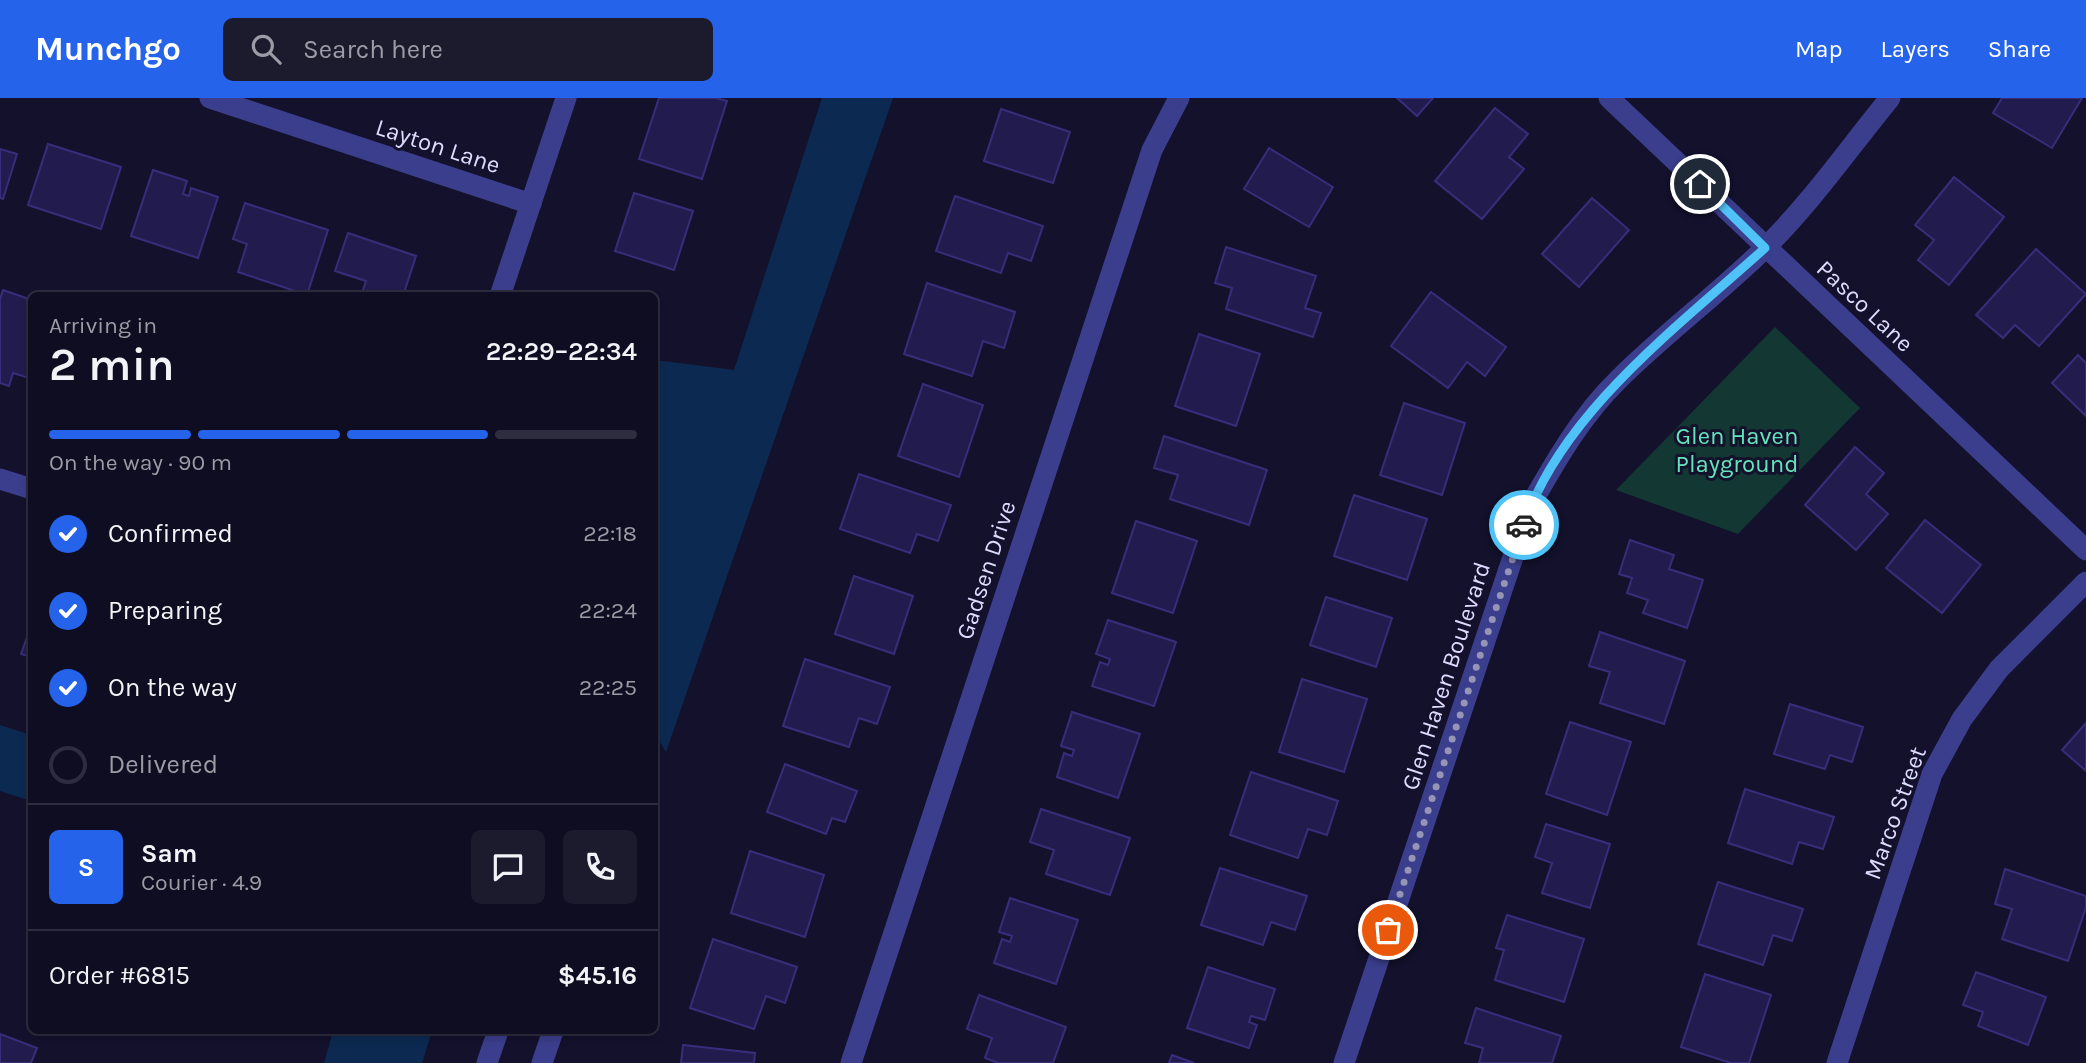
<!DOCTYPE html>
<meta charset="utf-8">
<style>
:root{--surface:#0e0d21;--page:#1c1b2e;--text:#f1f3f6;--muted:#9b9ca5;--line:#2e2d3f;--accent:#2563eb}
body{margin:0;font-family:Karla,sans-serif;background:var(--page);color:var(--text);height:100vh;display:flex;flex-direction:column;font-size:26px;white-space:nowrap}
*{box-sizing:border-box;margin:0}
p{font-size:23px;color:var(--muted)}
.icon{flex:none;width:38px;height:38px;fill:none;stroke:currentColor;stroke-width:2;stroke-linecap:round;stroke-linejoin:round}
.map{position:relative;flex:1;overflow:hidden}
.drawer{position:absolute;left:28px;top:194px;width:630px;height:742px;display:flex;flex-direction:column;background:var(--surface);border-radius:10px;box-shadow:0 4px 10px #0003,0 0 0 2px var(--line)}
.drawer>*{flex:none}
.pin{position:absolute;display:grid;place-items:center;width:60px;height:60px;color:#fff;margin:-30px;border:4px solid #fff;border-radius:50%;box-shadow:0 2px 7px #0007}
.courier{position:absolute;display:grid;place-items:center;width:70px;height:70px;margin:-35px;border:5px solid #4fc3f7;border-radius:50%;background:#fff;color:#222;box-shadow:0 2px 9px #0007}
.head em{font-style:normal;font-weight:600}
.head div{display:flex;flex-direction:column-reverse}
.head{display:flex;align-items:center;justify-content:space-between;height:119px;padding:0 21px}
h1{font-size:46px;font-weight:600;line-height:52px}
.bar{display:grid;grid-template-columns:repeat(4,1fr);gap:10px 7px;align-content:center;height:84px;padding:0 21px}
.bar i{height:9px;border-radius:5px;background:var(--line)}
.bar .selected{background:var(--accent)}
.bar p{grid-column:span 4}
.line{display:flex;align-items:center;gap:18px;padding:0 21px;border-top:2px solid var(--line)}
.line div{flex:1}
.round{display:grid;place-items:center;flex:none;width:74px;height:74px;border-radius:10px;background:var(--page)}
ol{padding:0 21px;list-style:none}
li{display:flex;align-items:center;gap:21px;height:77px}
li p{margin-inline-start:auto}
li .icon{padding:7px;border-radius:50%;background:var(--accent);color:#fff;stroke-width:4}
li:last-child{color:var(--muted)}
li i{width:38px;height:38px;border:4px solid var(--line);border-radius:50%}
header{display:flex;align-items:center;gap:42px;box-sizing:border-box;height:98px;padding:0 35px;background:var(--accent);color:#fff}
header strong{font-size:33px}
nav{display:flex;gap:38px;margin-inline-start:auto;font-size:24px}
.search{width:490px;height:63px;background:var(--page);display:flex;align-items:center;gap:18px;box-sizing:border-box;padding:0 24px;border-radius:10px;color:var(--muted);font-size:26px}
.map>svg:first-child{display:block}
.green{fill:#133733}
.water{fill:#0c2a51}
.building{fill:#221c4e;stroke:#372e7b;stroke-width:2}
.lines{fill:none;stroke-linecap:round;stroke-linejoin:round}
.street{stroke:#3b3e8c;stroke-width:21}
.done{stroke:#9695b5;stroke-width:7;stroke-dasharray:0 12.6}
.route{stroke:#4fc3f7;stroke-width:9}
.labels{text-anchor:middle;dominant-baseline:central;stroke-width:6;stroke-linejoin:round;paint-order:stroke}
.street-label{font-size:24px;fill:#dddcff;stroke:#13112c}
.park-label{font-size:24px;fill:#63e4ba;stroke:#13112c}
</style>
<header>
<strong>Munchgo</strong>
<div class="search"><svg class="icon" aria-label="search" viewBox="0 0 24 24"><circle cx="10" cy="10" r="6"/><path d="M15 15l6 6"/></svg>Search here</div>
<nav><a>Map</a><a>Layers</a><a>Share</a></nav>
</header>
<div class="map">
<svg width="2086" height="965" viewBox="0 0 2086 965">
<rect width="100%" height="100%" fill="#13112c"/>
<path class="green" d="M1775,229L1860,310L1738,436L1616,392Z"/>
<g class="water">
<path d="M822,0H893L666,654L654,635L655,262L734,272Z"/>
<path d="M0,627L31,637V703L0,693Z"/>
<path d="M333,933H432L422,965H324Z"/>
</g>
<g class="building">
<path d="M659,0H716L727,3L702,81L639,61Z"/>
<path d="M1397,0H1433L1417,18Z"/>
<path d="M2002,0H2082L2052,50L1993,15Z"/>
<path d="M1495,10L1528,36L1509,59L1524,71L1482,121L1435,83Z"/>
<path d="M1001,11L1070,34L1053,85L984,63Z"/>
<path d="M48,46L121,69L101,131L28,107Z"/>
<path d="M1269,50L1333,89L1309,129L1244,91Z"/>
<path d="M0,51L17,56L3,101L0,100Z"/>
<path d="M153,72L187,83L183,96L189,98L191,90L218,99L198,160L131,138Z"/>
<path d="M1954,79L2004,119L1949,187L1918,162L1934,142L1915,127Z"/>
<path d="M634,95L693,113L674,172L615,153Z"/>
<path d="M955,98L1043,128L1031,163L1008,155L1001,175L936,153Z"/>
<path d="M1592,100L1629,132L1579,189L1542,156Z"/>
<path d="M245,105L328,132L307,197L238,174L247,146L233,141Z"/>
<path d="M348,135L416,158L403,198H361L366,183L335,173Z"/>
<path d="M1226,149L1316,178L1305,210L1321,215L1313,239L1226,211L1232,190L1215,185Z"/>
<path d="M2036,151L2086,196L2039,248L2015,227L2003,240L1976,217Z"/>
<path d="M927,185L1015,214L1004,250L983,243L972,278L904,256Z"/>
<path d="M3,192L32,202V281L13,275L9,288L0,285V201Z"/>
<path d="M1431,194L1506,249L1485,278L1467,264L1448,290L1391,248Z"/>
<path d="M1199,236L1260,256L1236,328L1175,308Z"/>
<path d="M2078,257L2086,265V318L2052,285Z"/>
<path d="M923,286L983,307L959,379L898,358Z"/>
<path d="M1404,305L1465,325L1442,397L1380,377Z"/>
<path d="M1164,338L1267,372L1249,427L1170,401L1178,377L1154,370Z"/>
<path d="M1855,349L1884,375L1866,396L1888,416L1856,452L1805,407Z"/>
<path d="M859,376L951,407L938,443L917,436L910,455L840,431Z"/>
<path d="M1354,397L1427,421L1407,482L1334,458Z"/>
<path d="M1925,422L1981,467L1942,515L1886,470Z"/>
<path d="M1136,423L1197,443L1173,515L1112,495Z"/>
<path d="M1630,442L1674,457L1669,471L1703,482L1687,530L1643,515L1648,502L1627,495L1632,480L1619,476Z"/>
<path d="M854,478L913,498L894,556L835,536Z"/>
<path d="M1326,499L1392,520L1376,569L1310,547Z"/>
<path d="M1108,522L1176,544L1154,608L1092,588L1100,564L1108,567L1110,561L1096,556Z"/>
<path d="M32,525V559L21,556Z"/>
<path d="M1600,534L1685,563L1664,626L1600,605L1610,574L1589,568Z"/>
<path d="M805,561L890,589L877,626L859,620L849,649L783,628Z"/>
<path d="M1302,581L1367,601L1344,674L1279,654Z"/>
<path d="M1790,606L1863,629L1852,664L1830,657L1825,671L1774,656Z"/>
<path d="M1072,614L1140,636L1118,700L1057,679L1064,655L1072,658L1074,652L1061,648Z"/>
<path d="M1570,624L1631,644L1607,717L1546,696Z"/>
<path d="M2086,625V673L2062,652Z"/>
<path d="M785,666L857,693L845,724L832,720L826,736L767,714Z"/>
<path d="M1251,674L1338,703L1327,737L1308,731L1298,760L1230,737Z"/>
<path d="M1745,691L1834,719L1823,751L1799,744L1792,766L1728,745Z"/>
<path d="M1041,711L1130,740L1110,797L1046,776L1054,752L1030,744Z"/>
<path d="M1546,726L1610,746L1590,810L1542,795L1552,765L1535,759Z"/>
<path d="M750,753L824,777L805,839L731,815Z"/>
<path d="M1220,770L1307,798L1295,832L1271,824L1263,847L1201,827Z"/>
<path d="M2005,771L2086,798V809L2068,863L2002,841L2012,811L1995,806Z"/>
<path d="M1718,784L1803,811L1792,843L1773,837L1763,867L1698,846Z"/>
<path d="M1010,800L1078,822L1056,886L994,865L1002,841L1010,844L1012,838L999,834Z"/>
<path d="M1507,817L1584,841L1564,904L1495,882L1504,852L1496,850Z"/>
<path d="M713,841L797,869L785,905L766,898L754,931L690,910Z"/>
<path d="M1208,869L1275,891L1265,922L1251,918L1249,924L1257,927L1249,950L1187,930Z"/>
<path d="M1976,874L2046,899L2028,947L1978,928L1983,914L1963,907Z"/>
<path d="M1705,876L1771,897L1749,965H1731L1681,949Z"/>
<path d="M979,897L1066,929L1053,965H998L985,960L992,940L967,931Z"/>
<path d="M1476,910L1561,938L1552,965H1479L1483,950L1465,945Z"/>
<path d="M0,936L37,950L31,965H0Z"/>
<path d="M683,947L755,955L754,965H681Z"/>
<path d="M1172,957L1194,965H1169Z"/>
</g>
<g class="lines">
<g class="street">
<path d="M210,0L531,106"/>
<path d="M1609,0L2086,452"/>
<path d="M500,198L566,0"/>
<path d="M0,381L32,391"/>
<path d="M487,965L498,933"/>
<path d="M542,965L553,933"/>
<path d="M851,965L1152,52L1179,0"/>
<path d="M1344,965L1530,408C1555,364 1581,318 1618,282C1664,236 1717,197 1764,151C1811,105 1849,50 1890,0"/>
<path d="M1837,965L1932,676L1962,621L1999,571L2086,484"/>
</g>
</g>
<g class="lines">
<path class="done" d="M1388,832L1524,427"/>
<path class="route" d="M1524,427C1561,315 1680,227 1765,150L1700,86"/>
</g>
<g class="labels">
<g class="street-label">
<text transform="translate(438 48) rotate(18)">Layton Lane</text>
<text transform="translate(1865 208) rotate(43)">Pasco Lane</text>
<text transform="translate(986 472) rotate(-72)">Gadsen Drive</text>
<text transform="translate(1446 578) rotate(-72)">Glen Haven Boulevard</text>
<text transform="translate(1895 715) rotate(-70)">Marco Street</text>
</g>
<g class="park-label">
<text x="1737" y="338">Glen Haven<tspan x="1737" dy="28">Playground</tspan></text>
</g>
</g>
</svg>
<div class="pin" style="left:1388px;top:832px;background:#ea580c"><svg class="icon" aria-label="bag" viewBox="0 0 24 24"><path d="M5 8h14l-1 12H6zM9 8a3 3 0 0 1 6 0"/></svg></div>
<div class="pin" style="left:1700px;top:86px;background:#1f2937"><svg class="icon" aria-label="home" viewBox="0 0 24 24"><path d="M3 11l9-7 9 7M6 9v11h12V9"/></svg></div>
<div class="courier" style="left:1524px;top:427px"><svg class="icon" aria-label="car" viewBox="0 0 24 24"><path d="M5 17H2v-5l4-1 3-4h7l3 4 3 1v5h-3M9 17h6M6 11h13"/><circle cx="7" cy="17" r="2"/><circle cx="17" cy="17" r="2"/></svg></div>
<section class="drawer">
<div class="head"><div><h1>2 min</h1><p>Arriving in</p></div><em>22:29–22:34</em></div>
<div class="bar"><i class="selected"></i><i class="selected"></i><i class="selected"></i><i></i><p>On the way · 90 m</p></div>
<ol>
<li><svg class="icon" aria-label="check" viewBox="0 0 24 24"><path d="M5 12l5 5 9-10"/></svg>Confirmed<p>22:18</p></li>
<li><svg class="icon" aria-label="check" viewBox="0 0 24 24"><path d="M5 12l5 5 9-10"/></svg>Preparing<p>22:24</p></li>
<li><svg class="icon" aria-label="check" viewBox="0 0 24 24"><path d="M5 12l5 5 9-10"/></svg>On the way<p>22:25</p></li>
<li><i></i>Delivered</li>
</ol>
<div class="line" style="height:126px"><b class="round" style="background:var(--accent);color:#fff">S</b><div><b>Sam</b><p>Courier · 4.9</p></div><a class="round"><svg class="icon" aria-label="chat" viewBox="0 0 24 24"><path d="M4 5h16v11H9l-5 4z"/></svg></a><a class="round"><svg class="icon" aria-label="phone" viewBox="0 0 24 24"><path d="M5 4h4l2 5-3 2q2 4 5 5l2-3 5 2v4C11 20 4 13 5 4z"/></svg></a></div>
<div class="line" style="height:91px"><div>Order #6815</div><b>$45.16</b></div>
</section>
</div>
